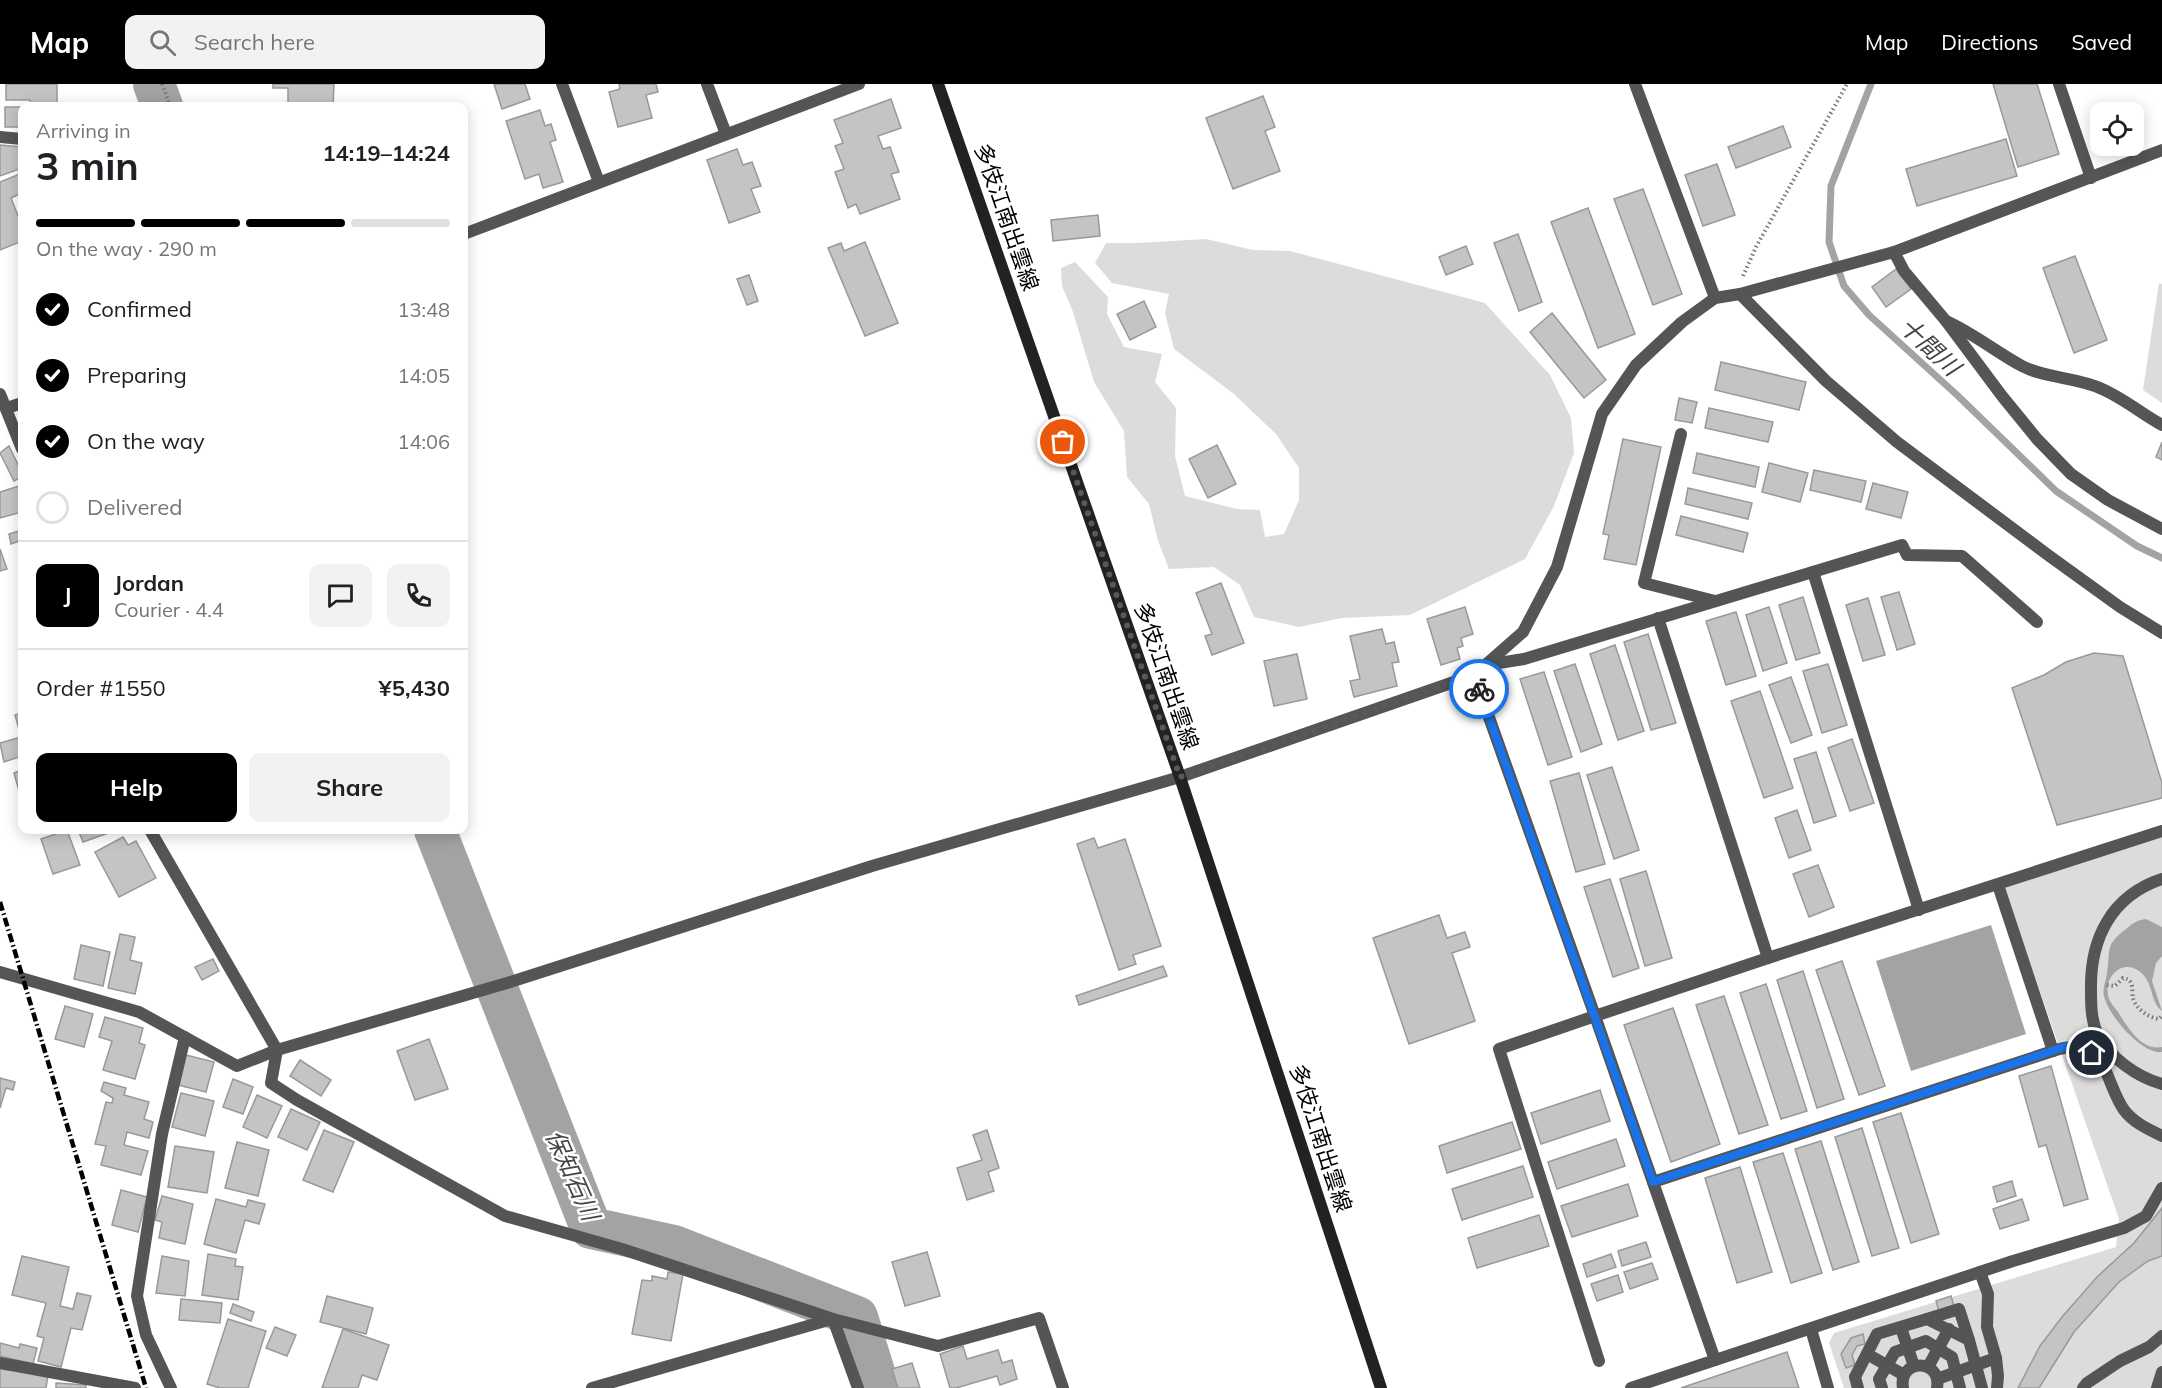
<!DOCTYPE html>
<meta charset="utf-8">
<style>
:root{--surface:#fff;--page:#f2f2f2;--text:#202124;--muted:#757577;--line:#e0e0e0;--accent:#000}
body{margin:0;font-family:Mulish,"Noto Sans JP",sans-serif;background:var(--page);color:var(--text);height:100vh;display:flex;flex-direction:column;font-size:22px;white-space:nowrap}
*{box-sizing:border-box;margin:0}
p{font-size:20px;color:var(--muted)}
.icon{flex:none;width:33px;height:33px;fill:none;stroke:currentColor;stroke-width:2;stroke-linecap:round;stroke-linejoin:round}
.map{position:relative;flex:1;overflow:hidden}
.details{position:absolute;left:18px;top:18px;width:450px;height:732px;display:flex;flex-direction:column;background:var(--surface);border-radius:12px;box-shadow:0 3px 15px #0003}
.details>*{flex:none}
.tools{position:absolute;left:2090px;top:18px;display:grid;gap:12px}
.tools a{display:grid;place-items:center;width:54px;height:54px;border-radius:12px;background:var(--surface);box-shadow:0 3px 15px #0003;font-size:30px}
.pin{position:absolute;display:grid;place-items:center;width:51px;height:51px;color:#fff;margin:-26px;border:3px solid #fff;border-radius:50%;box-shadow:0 2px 6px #0007}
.courier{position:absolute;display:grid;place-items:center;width:60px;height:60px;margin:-30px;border:4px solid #1a73e8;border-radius:50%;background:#fff;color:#222;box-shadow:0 2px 8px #0007}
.headline em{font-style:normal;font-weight:700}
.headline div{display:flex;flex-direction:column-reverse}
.headline{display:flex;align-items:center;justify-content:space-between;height:102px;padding:0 18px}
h1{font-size:39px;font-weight:700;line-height:45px}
.bar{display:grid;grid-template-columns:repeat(4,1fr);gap:9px 6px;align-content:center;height:72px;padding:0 18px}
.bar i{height:8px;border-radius:4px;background:var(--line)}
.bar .active{background:var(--accent)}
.bar p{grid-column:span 4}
.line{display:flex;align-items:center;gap:15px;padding:0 18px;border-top:2px solid var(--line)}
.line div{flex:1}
.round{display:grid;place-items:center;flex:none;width:63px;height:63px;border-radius:12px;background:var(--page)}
ol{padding:0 18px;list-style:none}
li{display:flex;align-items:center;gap:18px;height:66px}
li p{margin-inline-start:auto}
li .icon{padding:6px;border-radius:50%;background:var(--accent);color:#fff;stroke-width:4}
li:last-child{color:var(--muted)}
li i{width:33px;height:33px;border:3px solid var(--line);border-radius:50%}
.button{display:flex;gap:12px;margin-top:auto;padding:12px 18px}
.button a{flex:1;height:69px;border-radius:12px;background:var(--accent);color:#fff;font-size:24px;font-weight:700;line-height:69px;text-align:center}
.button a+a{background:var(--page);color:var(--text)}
header{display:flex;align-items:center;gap:36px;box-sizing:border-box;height:84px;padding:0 30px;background:var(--accent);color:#fff}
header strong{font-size:28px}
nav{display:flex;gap:33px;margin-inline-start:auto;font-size:21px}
.search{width:420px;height:54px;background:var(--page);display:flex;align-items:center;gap:15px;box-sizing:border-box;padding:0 21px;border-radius:12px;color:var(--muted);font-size:22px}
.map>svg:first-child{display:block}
.green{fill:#dcdcdc}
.water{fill:#a3a3a3}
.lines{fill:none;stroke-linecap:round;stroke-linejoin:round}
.stream{stroke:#a3a3a3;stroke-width:7}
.river{stroke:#a3a3a3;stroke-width:42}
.building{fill:#c4c4c4;stroke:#999;stroke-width:1.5}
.path{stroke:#777;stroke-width:4;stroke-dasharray:1.5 3;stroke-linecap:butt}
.service{stroke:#555;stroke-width:12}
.pedestrian{stroke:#555;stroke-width:12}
.minor{stroke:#555;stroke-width:12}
.secondary{stroke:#222;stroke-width:12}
.rail{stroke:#000;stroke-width:4.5;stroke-dasharray:9 3 1.5 3;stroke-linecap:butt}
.done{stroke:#595959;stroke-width:6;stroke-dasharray:0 10.8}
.route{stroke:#1a73e8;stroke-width:8}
.labels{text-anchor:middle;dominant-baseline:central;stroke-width:5;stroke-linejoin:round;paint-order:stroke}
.street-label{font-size:22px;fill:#000;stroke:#fff}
.water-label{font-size:24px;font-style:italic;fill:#444;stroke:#fff}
</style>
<header>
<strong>Map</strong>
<div class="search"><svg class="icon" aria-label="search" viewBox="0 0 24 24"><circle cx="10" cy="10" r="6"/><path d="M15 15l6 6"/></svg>Search here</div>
<nav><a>Map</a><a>Directions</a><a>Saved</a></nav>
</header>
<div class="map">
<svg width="2162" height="1304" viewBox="0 0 2162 1304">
<rect width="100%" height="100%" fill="#fff"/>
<g class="green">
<path d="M1206,155L1253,166L1290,167L1485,219L1550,291L1571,334L1574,369L1554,422L1525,475L1410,531L1342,534L1299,543L1254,533L1240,501L1214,483L1169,485L1158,457L1149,420L1127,393L1124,347L1094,298L1073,228L1062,202L1061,184L1075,178L1108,213L1107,230L1124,263L1162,270L1155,298L1176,324L1175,372L1185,412L1237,425L1260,426L1265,453L1284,450L1299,416V384L1276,350L1234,310L1174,265L1165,229L1169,210L1112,199L1095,179L1106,159H1137Z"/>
<path d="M2159,199L2162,200V319L2143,306Z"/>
<path d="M2162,749V1304H1844L1829,1259L1834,1249L2116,1163L2119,1135L2004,804Z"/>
</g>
<g class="water">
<path d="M2146,835L2162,843V872L2156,879L2152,897L2162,927C2149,917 2155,899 2139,887C2122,875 2104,893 2108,911C2109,919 2116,924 2120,931C2129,945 2142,967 2162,963V968C2142,971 2108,931 2104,912C2102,905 2106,897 2107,889C2111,865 2104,862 2126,845C2133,839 2137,836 2146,835Z"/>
<path d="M1991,841L2026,950L1911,987L1876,877Z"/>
</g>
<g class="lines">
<path class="stream" d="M1871,0L1831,102L1829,158L1844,202L1869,231L1957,311L2056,407L2137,462L2162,474"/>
<g class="river">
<path d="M154,0L162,22"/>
<path d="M435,746L591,1144L674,1162L857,1233L879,1304"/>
</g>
</g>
<g class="building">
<path d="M6,0H57V22H30V16H6Z"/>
<path d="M273,0H334L333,22H288V4H273Z"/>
<path d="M494,0H525L530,15L502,25Z"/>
<path d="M619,0H656L658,8L646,11L652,34L618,43L609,8L620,5Z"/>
<path d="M1993,0H2037L2059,70L2018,83Z"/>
<path d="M1263,12L1275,43L1265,47L1280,87L1233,105L1206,34Z"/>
<path d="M891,15L901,44L878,52L883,65L890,63L899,88L891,90L900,115L860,130L856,120L848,124L835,88L844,85L835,62L843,59L834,36Z"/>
<rect x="5" y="23" width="17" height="20"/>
<path d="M540,26L545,42L551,40L556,56L550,58L563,98L543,104L539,90L525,95L506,37Z"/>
<path d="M1783,42L1791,63L1736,84L1728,63Z"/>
<path d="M2006,55L2017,92L1917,122L1906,85Z"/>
<path d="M0,61L22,63V84L0,92Z"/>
<path d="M737,65L743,81L752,78L761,102L751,105L760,128L729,139L707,76Z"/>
<path d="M1717,80L1735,131L1703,142L1685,91Z"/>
<path d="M22,89V109L11,114L22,142V157L0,166V98Z"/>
<path d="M1643,105L1682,210L1653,221L1614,115Z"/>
<path d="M1588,124L1635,250L1598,264L1551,138Z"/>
<path d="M1098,131L1100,152L1053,157L1051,136Z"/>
<path d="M1518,150L1542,218L1519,227L1494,159Z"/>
<path d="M865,158L898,239L865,252L828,164L841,159L844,167Z"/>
<path d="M1466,162L1473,180L1446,191L1439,173Z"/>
<path d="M2075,172L2107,256L2074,269L2043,184Z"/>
<path d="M1896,185L1911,205L1886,223L1872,203Z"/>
<path d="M749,191L758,217L747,221L737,195Z"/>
<path d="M1144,217L1156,243L1130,256L1117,230Z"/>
<path d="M1552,229L1606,296L1584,314L1530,248Z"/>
<path d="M1721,278L1806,298L1799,326L1715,306Z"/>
<path d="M1679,314L1697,318L1692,339L1675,336Z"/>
<path d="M1709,324L1773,338L1768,358L1705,344Z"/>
<path d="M1623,355L1661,363L1636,481L1604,475L1609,451L1603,450Z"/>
<path d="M2162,358V376L2156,373Z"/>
<path d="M1217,361L1236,400L1208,414L1189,375Z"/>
<path d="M9,362L22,389V393L14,397L0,369Z"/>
<path d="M1697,369L1759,383L1755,403L1693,389Z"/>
<path d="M1769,379L1808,389L1800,418L1762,408Z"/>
<path d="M1814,386L1866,397L1861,418L1810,406Z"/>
<path d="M1873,399L1908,408L1901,434L1866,425Z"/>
<path d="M22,401V428L0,434V408Z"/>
<path d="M1688,404L1752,419L1748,435L1685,420Z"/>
<path d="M1681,432L1748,449L1743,468L1676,451Z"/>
<path d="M22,446V456L11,460L9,450Z"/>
<path d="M0,465L7,485L0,487Z"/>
<path d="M1221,499L1244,559L1212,571L1205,552L1212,550L1196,509Z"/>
<path d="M1899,508L1915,560L1897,566L1881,513Z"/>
<path d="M1803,513L1820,569L1796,576L1779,521Z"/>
<path d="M1868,514L1885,571L1863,577L1846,521Z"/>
<path d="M1465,523L1473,550L1461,554L1463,562L1457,564L1460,575L1441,581L1427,535Z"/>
<path d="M1769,523L1787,579L1763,587L1746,531Z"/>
<path d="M1736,528L1756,592L1726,601L1706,537Z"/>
<path d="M1382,545L1386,560L1394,558L1399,578L1392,579L1397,602L1354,613L1350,597L1360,595L1350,552Z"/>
<path d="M1648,550L1676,639L1651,646L1624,558Z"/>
<path d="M1615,561L1644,647L1618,656L1590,570Z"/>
<path d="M2094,569L2123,572L2162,699V714L2057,741L2012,604L2044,591L2066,578Z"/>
<path d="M1297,570L1307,615L1274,622L1264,577Z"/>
<path d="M1575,580L1602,660L1581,668L1554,587Z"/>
<path d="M1828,580L1847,641L1822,649L1803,587Z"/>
<path d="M1544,588L1572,673L1548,681L1520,595Z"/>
<path d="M1791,593L1812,651L1791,659L1769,601Z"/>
<path d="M1760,607L1793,704L1764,714L1731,617Z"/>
<path d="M22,629V672L4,678L0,659L21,653L15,631Z"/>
<path d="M1852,655L1874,719L1850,727L1828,664Z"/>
<path d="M1816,668L1836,732L1814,739L1794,675Z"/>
<path d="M1612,683L1639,766L1614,775L1587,691Z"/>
<path d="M22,686V718L14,689Z"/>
<path d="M1579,689L1605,780L1576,788L1550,697Z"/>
<path d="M1797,726L1811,766L1789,774L1775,734Z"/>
<path d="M67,746L80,781L53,790L41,755Z"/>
<path d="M78,746H110L111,748L83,758Z"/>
<path d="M123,753L128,761L136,757L156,794L119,813L95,768Z"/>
<path d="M1094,754L1098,764L1125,755L1161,862L1133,871L1136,880L1119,886L1077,760Z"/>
<path d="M1818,781L1834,823L1809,833L1793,790Z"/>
<path d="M1646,787L1672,874L1645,882L1620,795Z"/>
<path d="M1610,795L1639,884L1613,893L1584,803Z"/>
<path d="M1439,831L1447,854L1465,848L1470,863L1452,869L1475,937L1409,960L1373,854Z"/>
<path d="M120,850L135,853L130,876L142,879L135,910L108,904Z"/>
<path d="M81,861L110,868L103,902L74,895Z"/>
<path d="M213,875L219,887L202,896L195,883Z"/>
<path d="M1842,877L1885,1002L1859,1011L1816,886Z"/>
<path d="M1163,882L1167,892L1079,921L1076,912Z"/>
<path d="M1803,887L1844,1015L1817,1024L1777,896Z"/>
<path d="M1766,900L1807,1027L1781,1035L1740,909Z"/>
<path d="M1724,912L1768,1041L1739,1050L1696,921Z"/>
<path d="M65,922L93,930L84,963L55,955Z"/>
<path d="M1673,924L1720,1060L1671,1078L1624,941Z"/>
<path d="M105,933L143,944L139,959L145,961L135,995L103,986L112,957L99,953Z"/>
<path d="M429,955L448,1005L415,1016L397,967Z"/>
<path d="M186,971L214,978L206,1008L178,1001Z"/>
<path d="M300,976L331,996L321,1012L290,992Z"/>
<path d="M2051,982L2088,1115L2064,1122L2046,1061L2039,1063L2019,992Z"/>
<path d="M0,994L15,998L13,1006L6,1004L0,1024Z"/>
<path d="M233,995L253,1003L243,1030L223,1023Z"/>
<path d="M104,998L126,1004L124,1011L149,1018L144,1035L153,1038L149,1054L127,1048L124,1061L148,1067L141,1091L101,1081L106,1062L95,1060L106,1018L112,1019L113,1014L101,1007Z"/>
<path d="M1600,1006L1610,1037L1541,1060L1531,1029Z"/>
<path d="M181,1009L214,1017L205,1052L172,1043Z"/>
<path d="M257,1011L282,1022L267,1054L243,1043Z"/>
<path d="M291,1025L320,1038L307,1066L278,1053Z"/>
<path d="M1901,1029L1939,1150L1911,1159L1873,1038Z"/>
<path d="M1512,1038L1521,1065L1447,1089L1439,1062Z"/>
<path d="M1862,1044L1899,1164L1872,1172L1835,1053Z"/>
<path d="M324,1046L354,1058L333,1108L303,1096Z"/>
<path d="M987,1046L999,1084L988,1088L994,1107L967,1116L957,1084L982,1076L973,1051Z"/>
<path d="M1616,1055L1625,1082L1557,1105L1548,1078Z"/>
<path d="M1821,1057L1859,1178L1833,1186L1795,1065Z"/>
<path d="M237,1058L269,1066L258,1112L225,1104Z"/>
<path d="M175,1062L214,1068L207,1109L168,1103Z"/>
<path d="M1783,1069L1822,1189L1791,1199L1753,1078Z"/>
<path d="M1523,1082L1533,1113L1462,1136L1452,1105Z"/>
<path d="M1740,1083L1772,1188L1737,1199L1705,1094Z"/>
<path d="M2012,1097L2016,1112L1997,1118L1993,1103Z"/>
<path d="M1628,1100L1638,1132L1572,1153L1561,1122Z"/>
<path d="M121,1106L147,1113L138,1148L112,1141Z"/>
<path d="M162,1112L193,1120L185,1160L159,1154L162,1138L155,1136Z"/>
<path d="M216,1115L246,1123L248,1116L265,1120L259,1140L245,1136L236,1169L204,1160Z"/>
<path d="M2022,1115L2029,1136L2000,1145L1993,1125Z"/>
<path d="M2162,1124V1172L2148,1177L2119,1198L2074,1248L2039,1304H2018L2040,1262L2062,1233L2097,1193L2134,1159Z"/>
<path d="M1539,1131L1549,1162L1477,1184L1468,1154Z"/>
<path d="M1646,1158L1651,1173L1622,1182L1618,1167Z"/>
<path d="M927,1168L940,1212L905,1222L892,1178Z"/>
<path d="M208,1170L236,1175L235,1182L243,1183L238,1216L202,1211Z"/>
<path d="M1611,1170L1616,1183L1587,1193L1583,1180Z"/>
<path d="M22,1172L69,1183L60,1222L73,1225L77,1209L91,1212L82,1246L71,1244L61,1283L38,1277L44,1254L37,1252L46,1219L12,1211Z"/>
<path d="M162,1172L189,1177L185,1212L156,1209Z"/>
<path d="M1652,1179L1658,1195L1630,1205L1624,1188Z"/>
<path d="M668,1188L683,1190L671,1257L632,1250L642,1196L652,1197V1192L667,1195Z"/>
<path d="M1618,1191L1623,1208L1597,1217L1591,1200Z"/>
<path d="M327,1212L373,1224L366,1250L320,1238Z"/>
<path d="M1951,1212L1954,1222L1939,1227L1936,1217Z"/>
<path d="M181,1215L222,1219L220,1239L179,1236Z"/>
<path d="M233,1220L254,1228L251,1237L230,1229Z"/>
<path d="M228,1235L266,1247L248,1304H220L207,1300Z"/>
<path d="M275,1243L296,1251L287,1272L266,1264Z"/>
<path d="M343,1245L389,1261L377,1296L362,1291L358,1304H322Z"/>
<path d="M1863,1250L1865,1260L1857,1262L1852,1271L1855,1281L1846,1284L1841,1270L1851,1254Z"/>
<path d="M0,1259L19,1264L20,1260L37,1264L33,1280L0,1272Z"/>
<path d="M963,1262L967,1275L998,1266L1002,1279L1012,1276L1017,1295L1000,1301L997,1292L956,1304H950L940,1270Z"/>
<path d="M1787,1268L1799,1304H1681Z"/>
<path d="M912,1279L920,1304H898L892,1285Z"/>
<path d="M0,1285L48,1291L46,1304H0Z"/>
<path d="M56,1299L86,1301V1304H56Z"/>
</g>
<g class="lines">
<g class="path">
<path d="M162,0L170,22"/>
<path d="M1743,192L1756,163L1847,0"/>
<path d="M2107,901L2115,902L2123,894C2127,895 2129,895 2131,899C2133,903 2132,910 2133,914C2135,924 2149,934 2159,935L2162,932"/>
</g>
<g class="service">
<path d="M1946,237C1973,249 1996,268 2022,282C2047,295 2077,293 2102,305C2123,314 2142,330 2162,341"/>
<path d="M1681,350L1644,499L1715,517"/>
<path d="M1813,488L1919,826"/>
<path d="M1658,534L1768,874"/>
<path d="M1486,581L1524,575L1902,461L1907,471L1962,472L2037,538"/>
<path d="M1474,591L1595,932L1499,965L1599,1277"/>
<path d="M2162,795C2111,812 2090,855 2091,906C2091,921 2091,937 2098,951C2110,974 2137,993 2162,1000"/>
<path d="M1998,801L2053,967C2108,949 2103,996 2124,1026C2134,1039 2148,1045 2162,1052"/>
<path d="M1653,1098L2053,967"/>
<path d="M2124,1144L2146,1132L2162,1104"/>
<path d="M1980,1188L1988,1210L1987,1243L1996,1274L1998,1292L1997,1304"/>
<path d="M1715,1276L1595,932L1768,874L2162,747"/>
</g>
<g class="pedestrian">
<path d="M1927,1235L1959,1225L1969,1256"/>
<path d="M1901,1244L1914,1282"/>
<path d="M1867,1270L1904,1291"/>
<path d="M1928,1283L1949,1245"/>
<path d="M1937,1295L1996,1274"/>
<path d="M1858,1304L1855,1293L1877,1250L1927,1235L1969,1256L1982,1304"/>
<path d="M1882,1304L1879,1295L1895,1268L1926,1257L1952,1273L1960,1304"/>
<path d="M1903,1304C1898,1274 1942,1274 1937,1304"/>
<path d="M2083,1304L2087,1299L2120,1277L2149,1263L2162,1252"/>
<path d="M2157,1304L2162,1288"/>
</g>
<g class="minor">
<path d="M562,0L599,98"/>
<path d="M707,0L726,50"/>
<path d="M1635,0L1715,214"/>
<path d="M2059,0L2091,94"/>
<path d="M0,53L22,55"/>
<path d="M464,150L859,0"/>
<path d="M1894,168L1904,187L1946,237L2002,312L2037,355L2071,390L2108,416L2162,445"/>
<path d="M1740,210L1826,297L1897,358L2048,471L2120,523L2162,549"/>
<path d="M0,310L22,365"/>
<path d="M7,324L22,319"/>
<path d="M150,746L277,966L271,999L297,1016L505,1132L622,1165L833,1235L938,1262L1039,1234L1063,1304"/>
<path d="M0,888L139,928L237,982L277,966L507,899L872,782L1180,693L1474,591L1523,548L1557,483L1602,330L1636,281L1682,238L1715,214L1740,210L1894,168L2162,66"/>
<path d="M833,1235L858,1304"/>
<path d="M1811,1245L1828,1304"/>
<path d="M0,1279L135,1304"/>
<path d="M171,1304L146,1251L137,1212L162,1050L185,953"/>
<path d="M592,1304L832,1235"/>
<path d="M1631,1304L2013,1177L2124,1144"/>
</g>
<path class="secondary" d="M938,0L1180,693L1381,1304"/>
<path class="rail" d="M0,818L146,1304"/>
</g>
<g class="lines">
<path class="done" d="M1063,358L1180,693L1474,591L1479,605"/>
<path class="route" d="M1479,605L1653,1098L2064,963L2075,962L2092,969"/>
</g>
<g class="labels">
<g class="street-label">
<text transform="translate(1007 133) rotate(71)">多伎江南出雲線</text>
<text transform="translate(1167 592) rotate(71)">多伎江南出雲線</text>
<text transform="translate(1321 1054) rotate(72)">多伎江南出雲線</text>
</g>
<g class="water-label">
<text transform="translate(1930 262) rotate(43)">十間川</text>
<text transform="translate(573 1091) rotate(66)">保知石川</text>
</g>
</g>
</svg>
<div class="tools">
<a><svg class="icon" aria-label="locate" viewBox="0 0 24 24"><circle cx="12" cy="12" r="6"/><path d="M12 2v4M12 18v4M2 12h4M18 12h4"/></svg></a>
</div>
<div class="pin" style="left:1063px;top:358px;background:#ea580c"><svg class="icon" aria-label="bag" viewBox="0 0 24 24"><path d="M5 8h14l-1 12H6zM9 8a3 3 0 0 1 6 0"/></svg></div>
<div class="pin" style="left:2092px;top:969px;background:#1f2937"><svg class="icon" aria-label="home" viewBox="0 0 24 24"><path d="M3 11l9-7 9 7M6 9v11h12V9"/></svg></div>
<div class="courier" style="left:1479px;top:605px"><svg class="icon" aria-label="bike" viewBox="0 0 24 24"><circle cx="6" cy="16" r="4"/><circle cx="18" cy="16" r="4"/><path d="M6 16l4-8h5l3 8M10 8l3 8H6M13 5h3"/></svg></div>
<section class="details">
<div class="headline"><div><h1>3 min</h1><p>Arriving in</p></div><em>14:19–14:24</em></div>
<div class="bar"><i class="active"></i><i class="active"></i><i class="active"></i><i></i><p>On the way · 290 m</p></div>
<ol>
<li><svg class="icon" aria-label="check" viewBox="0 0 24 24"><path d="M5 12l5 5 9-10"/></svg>Confirmed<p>13:48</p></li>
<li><svg class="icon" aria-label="check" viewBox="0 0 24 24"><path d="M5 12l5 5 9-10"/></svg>Preparing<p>14:05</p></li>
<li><svg class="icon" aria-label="check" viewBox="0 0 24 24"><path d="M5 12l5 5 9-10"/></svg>On the way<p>14:06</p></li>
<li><i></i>Delivered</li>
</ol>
<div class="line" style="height:108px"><b class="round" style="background:var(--accent);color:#fff">J</b><div><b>Jordan</b><p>Courier · 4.4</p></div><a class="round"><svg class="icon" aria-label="chat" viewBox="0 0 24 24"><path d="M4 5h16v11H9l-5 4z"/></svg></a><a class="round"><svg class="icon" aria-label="phone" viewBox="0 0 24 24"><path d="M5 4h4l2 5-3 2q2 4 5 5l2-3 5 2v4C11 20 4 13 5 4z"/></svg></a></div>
<div class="line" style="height:78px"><div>Order #1550</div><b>¥5,430</b></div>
<div class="button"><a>Help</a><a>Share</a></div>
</section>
</div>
